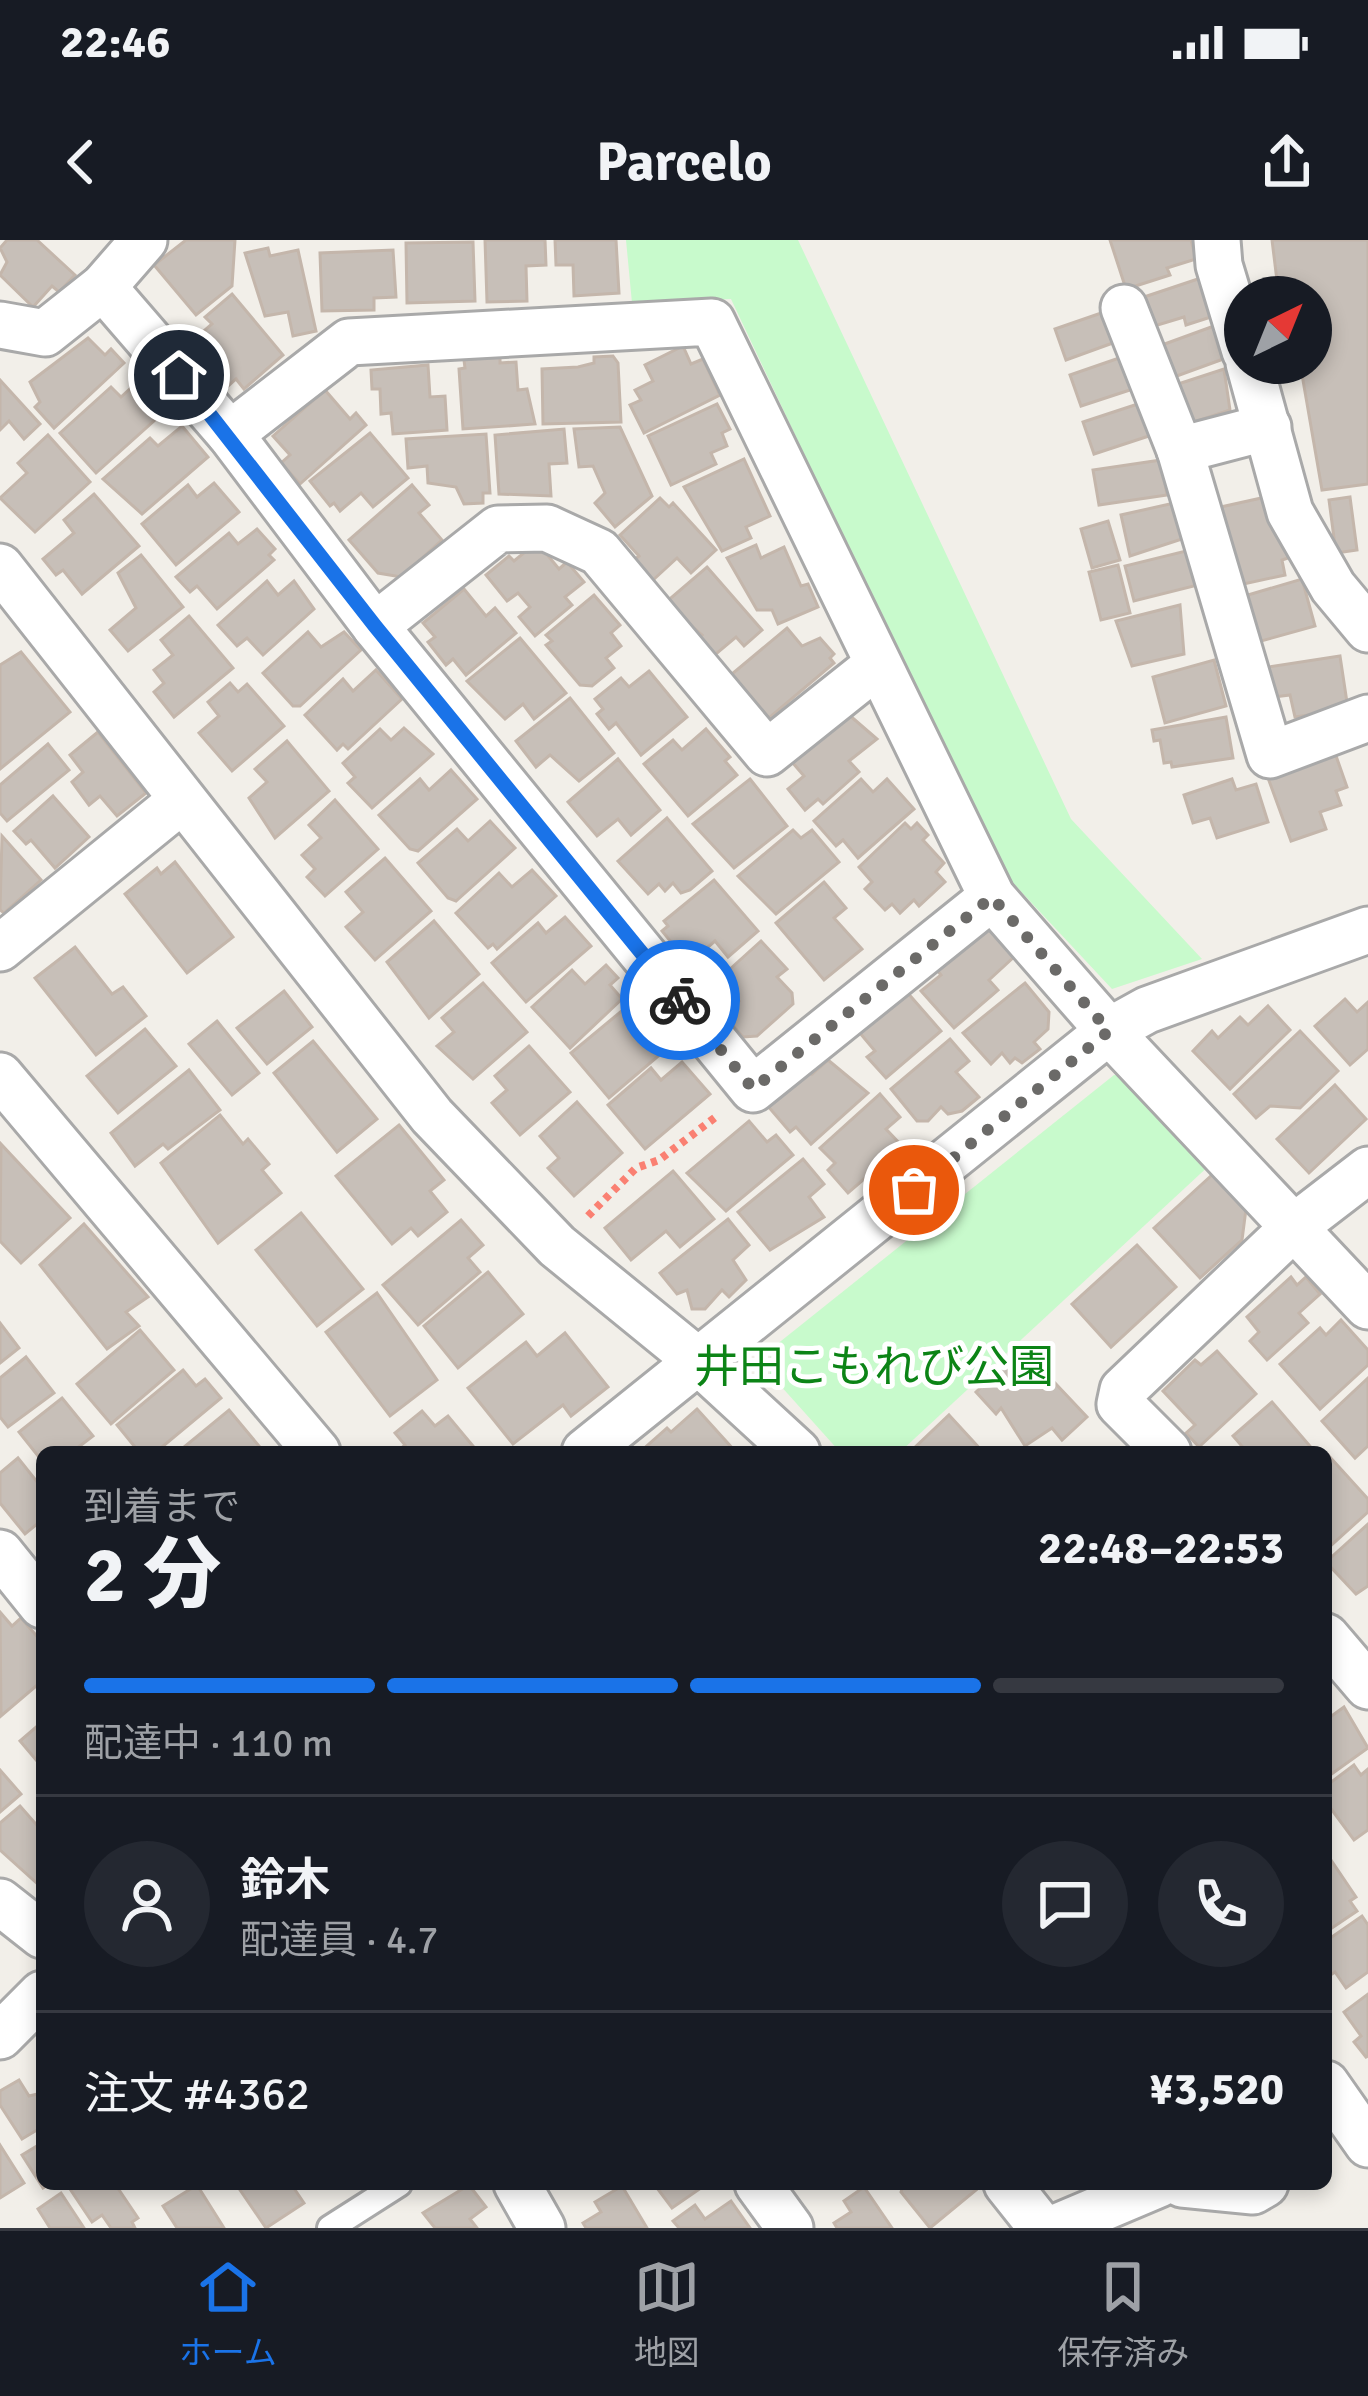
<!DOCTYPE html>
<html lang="ja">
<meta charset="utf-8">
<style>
:root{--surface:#171b24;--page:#242831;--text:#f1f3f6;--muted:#9ea1a6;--line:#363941;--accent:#1a73e8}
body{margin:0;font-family:Signika,"Noto Sans JP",sans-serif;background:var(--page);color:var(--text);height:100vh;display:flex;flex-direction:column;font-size:45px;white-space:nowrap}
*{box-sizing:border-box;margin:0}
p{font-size:39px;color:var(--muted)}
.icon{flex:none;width:66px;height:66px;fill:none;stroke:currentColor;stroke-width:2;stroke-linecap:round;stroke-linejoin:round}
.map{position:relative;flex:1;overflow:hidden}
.details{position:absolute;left:36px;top:1206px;width:1296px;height:744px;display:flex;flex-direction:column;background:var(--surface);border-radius:18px;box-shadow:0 6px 18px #0003}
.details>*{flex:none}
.needle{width:78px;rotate:43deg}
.controls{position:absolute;left:1224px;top:36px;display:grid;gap:24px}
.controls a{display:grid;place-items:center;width:108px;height:108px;border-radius:50%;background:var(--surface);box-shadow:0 6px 18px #0003;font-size:60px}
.pin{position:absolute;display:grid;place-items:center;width:102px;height:102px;color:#fff;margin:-51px;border:6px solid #fff;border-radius:50%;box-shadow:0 3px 12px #0007}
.courier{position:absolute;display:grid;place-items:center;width:120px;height:120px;margin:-60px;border:9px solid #1a73e8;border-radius:50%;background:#fff;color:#222;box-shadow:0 3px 15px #0007}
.summary em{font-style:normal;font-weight:800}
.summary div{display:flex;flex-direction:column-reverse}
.summary{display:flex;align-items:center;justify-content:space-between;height:204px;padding:0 48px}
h1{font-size:78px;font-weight:800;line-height:90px}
.bar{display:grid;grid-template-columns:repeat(4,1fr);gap:18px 12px;align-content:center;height:144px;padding:0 48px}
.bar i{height:15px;border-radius:9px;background:var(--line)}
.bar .on{background:var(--accent)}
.bar p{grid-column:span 4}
.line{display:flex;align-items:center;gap:30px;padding:0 48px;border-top:3px solid var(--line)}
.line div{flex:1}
.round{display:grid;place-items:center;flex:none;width:126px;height:126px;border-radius:63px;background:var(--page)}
.status{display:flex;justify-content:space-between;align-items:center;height:84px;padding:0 60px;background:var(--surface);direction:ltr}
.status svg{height:33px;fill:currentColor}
header{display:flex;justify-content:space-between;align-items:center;height:156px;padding:0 48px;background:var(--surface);font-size:54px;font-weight:800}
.tabs{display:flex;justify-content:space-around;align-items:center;height:168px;border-top:3px solid var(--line);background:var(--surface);font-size:33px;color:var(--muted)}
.tabs a{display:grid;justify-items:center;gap:6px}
.tabs .on{color:var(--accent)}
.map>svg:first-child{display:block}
.park{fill:#c8facc}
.building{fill:#c7bfb8;stroke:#c4b6ab;stroke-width:3}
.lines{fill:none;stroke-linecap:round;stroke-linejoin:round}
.lane-casing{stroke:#a9a9a9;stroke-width:30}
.street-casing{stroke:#a9a9a9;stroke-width:51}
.path{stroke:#fa8072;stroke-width:8;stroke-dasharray:6 6;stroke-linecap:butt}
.lane{stroke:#fff;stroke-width:24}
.street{stroke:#fff;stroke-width:45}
.done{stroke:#6b6a68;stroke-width:12;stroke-dasharray:0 21.6}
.route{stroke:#1a73e8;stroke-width:15}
.labels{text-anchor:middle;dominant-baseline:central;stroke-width:10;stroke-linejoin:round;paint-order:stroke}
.park-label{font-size:45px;fill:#0c8416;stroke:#fff}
</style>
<div class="status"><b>22:46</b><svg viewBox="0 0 49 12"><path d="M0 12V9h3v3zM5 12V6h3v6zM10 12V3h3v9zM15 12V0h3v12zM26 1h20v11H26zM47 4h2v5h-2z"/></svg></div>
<header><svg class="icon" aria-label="back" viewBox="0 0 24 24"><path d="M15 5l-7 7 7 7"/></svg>Parcelo<svg class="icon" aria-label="share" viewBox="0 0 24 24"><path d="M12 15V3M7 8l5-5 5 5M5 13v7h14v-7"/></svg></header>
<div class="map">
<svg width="1368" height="1988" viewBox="0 0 1368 1988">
<rect width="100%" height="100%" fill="#f2efe9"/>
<g class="park">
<path d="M626,0H798L1071,579L1202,719L1112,749L999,628L731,59L632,63Z"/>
<path d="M1114,835L1134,836L1213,922L900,1212H840L770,1134L771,1109Z"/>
</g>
<g class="building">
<path d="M7,0H37L75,35L59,52L52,46L33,67L0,35L7,22L0,8Z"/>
<path d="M186,0H235L232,46L196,75L154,25Z"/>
<path d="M485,0H545L546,25L526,26L527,61L487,62Z"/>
<path d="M555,0H616L619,53L574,56L573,25H556Z"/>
<path d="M1110,0H1191L1196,19L1167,28L1170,35L1126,49Z"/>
<path d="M1272,0H1368V244L1322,250L1300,123H1311V57H1279Z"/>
<path d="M473,2L475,61L407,63L406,3Z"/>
<path d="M268,8L270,16L298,10L316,91L293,96L288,72L265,76L245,13Z"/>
<path d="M393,10L396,57L374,58V70L322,71L320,13Z"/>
<path d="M1201,38L1214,76L1186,85L1184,77L1148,88L1138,59Z"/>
<path d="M232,54L283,115L244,149L236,139L227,147L190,103L212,84L205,77Z"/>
<path d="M1110,70L1121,100L1066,120L1055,89Z"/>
<path d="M1214,86L1226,118L1174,137L1162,105Z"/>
<path d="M88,98L105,115L111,109L124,123L54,188L35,167L40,162L30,142Z"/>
<path d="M683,106L691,124L703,119L720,155L644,193L630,165L641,160L635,150L653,141L645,125Z"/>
<path d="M500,116V123L516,122L518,150L527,149L535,184L463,189L459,129L465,128L464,120Z"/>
<path d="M613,116L618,123L621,182L543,184L542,129L578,127L594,123V117Z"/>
<path d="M1125,116L1136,148L1081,166L1070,135Z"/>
<path d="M428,125L430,157L445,156L447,190L393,194L391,173L381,174L380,149H372L371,130Z"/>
<path d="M1224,129L1230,170L1185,185L1172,146Z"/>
<path d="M0,140L40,184L24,199L9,181L0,190Z"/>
<path d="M134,145L146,157L151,152L166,170L96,233L60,193L111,147L121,157Z"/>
<path d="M325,150L350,179L356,173L366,185L300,244L281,223L290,215L273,196Z"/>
<path d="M1141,163L1152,195L1094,214L1083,182Z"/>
<path d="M717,164L730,189L722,193L727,206L711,213L716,224L671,245L648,196Z"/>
<path d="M182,186L208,217L142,274L103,239L150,198L158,206Z"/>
<path d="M620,187L652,256L615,287L595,263L605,253L593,226L579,227L574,189Z"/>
<path d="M564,189L567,223L549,224L551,256L499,254L495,195Z"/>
<path d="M370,193L408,238L373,267L361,253L340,271L334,263L330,266L310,241Z"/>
<path d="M486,194L490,253H483V263L464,264L456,247L428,243L427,226L408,228L406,199Z"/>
<path d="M48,195L90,242L35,292L0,258L27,233L18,223Z"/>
<path d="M744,219L770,276L746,287L751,298L722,311L684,247Z"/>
<path d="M1161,220L1167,255L1099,265L1093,230Z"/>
<path d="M214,243L239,272L176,325L142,284L188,245L197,257Z"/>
<path d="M412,245L429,265L419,273L442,300L401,337L378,333L349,300Z"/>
<path d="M94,254L139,306L82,354L63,330L56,335L43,319L74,293L64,280Z"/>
<path d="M1266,257L1276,267L1288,318L1282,320L1285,335L1239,345L1221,267Z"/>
<path d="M1350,257L1357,310L1336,313L1329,260Z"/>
<path d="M660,258L669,267L673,263L716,310L691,333L677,318L652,341L633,321L639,316L620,295Z"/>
<path d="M1174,263L1182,299L1130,316L1121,275Z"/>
<path d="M1108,281L1120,320L1092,328L1081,289Z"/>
<path d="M257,289L275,309L269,315L274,320L217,369L197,346L190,352L176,337L229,293L238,304Z"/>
<path d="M756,305L761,318L784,307L801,346L808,344L818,367L778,384L772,370H757L727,318Z"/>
<path d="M1190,310L1198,345L1134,361L1125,326Z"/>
<path d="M525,312H545L559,329L567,322L584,342L565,357L572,365L535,396L519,377L530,367L518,353L507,361L486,335L509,316L514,321Z"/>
<path d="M141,315L183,367L128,411L110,390L136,368L118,333Z"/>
<path d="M1118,325L1130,373L1101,380L1089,332Z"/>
<path d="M707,327L762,390L744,406L736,397L710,419L695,401L702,395L665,363Z"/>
<path d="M1302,339L1315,386L1254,403L1241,357Z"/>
<path d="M267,341L278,355L294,341L314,369L263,415L247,398L237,406L218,385Z"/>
<path d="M464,349L486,376L495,368L516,393L466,435L453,419L446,425L428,402L435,397L423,383Z"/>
<path d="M594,355L620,385L611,393L621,406L606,418L614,428L592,446L580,445L546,405L552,401L546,395Z"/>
<path d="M1180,365L1184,414L1132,426L1116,381Z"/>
<path d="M189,376L233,428L174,477L154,452L164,443L154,430L173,415L161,400Z"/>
<path d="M787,388L802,406L820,398L834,414L830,418L834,423L769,478L732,434Z"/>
<path d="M308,392L321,407L344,392L361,410L300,466H293L263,433Z"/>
<path d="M520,398L566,453L534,479L523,464L505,479L467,441Z"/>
<path d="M21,412L70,472L0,529V425Z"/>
<path d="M1340,416L1348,469L1295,477L1290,455L1267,458L1262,428Z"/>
<path d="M1214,420L1226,466L1165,483L1153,437Z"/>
<path d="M376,430L402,459L348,509L343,504L337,510L305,475L343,439L353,451Z"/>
<path d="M649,431L687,477L641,515L616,483L609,489L597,474L603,469L595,459L621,438L629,447Z"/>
<path d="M230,443L238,452L247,444L284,486L232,531L199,493L219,476L208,462Z"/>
<path d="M570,458L614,513L579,541L550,515L536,527L516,501Z"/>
<path d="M848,474L877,499L849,521L859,532L823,564L818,559L805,570L788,549L804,536L792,522Z"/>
<path d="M1226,477L1233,518L1172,527L1171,522L1164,523L1160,500L1154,501L1152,490Z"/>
<path d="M404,488L433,514L372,568L348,543L355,537L343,523L380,489L391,500Z"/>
<path d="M706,489L730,517L725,521L737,535L688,576L644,524L673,500L682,510Z"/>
<path d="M98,492L146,553L117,576L100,556L89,565L72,542L83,532L70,515Z"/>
<path d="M287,501L329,551L275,598L249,558L267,542L255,529Z"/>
<path d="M48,504L69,530L7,581L0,573V545Z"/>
<path d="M1335,513L1347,547L1336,551L1341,565L1320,572L1326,589L1291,601L1268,538Z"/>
<path d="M618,519L660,570L631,595L618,579L597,596L568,562Z"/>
<path d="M451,530L477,559L418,611L410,609L379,575L420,539L429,550Z"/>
<path d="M750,539L787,586L734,628L693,584Z"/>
<path d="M861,539L873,552L887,539L914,569L858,618L843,600L836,606L814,581Z"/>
<path d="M1232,539L1236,550L1256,544L1268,582L1217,598L1210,578L1193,583L1184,555Z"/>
<path d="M53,556L89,597L55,628L31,600L26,604L14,591Z"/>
<path d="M335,560L378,609L325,656L307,637L315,629L302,615L321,598L309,585Z"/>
<path d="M667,578L712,631L690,650L681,653L673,643L665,651L659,644L648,654L618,621Z"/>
<path d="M490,581L515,608L456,661L448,658L418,623L457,589L468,601Z"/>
<path d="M905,583L911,589L917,583L928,595L923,600L944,623L936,632L945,642L919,666L914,660L900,673L892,664L885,670L865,649L872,642L859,627Z"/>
<path d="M793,590L801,598L812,590L839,622L776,674L738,636Z"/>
<path d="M2,596L41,640L4,673L0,670Z"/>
<path d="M385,618L431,671L375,720L346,687L363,672L346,652Z"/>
<path d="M175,622L233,697L187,733L125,654L157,628L161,634Z"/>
<path d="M532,630L556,656L497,709L493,704L488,708L456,673L499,633L512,647Z"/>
<path d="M714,640L758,691L728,717L715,701L693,720L685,719L662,691L668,686L664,681Z"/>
<path d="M824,642L846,668L834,678L862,709L824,740L776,683Z"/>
<path d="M565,677L591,706L526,762L492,723L538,683L546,693Z"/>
<path d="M434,681L479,734L429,778L387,722Z"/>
<path d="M975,687L991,691L1014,717L989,740L998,750L954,788L921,751L941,735L933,725Z"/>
<path d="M761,701L787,729L777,737L792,753L793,764L757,796L743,797L730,782L728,770L739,761L719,739Z"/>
<path d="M75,707L112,754L123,747L146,776L96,815L35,738Z"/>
<path d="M606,725L618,738L610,745L622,759L570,808L532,767L572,730L585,744Z"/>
<path d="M483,743L527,792L473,839L437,806L454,792L442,778Z"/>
<path d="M1025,743L1049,772L1048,789L1034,802L1040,809L1022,823L1015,818L1010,823L1002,813L991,824L963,793Z"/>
<path d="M284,751L312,787L267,824L237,788Z"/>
<path d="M906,751L941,791L886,838L867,817L875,811L859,792Z"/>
<path d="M1345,759L1357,772L1368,762V809L1350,825L1315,786Z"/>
<path d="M639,764L668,799L659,807L663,812L609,858L571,813L624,769L628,773Z"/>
<path d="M1268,766L1290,790L1230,849L1193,811L1212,791L1218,798L1240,777L1248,785Z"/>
<path d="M217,781L259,833L232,855L189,804Z"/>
<path d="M145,789L176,826L118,873L87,836Z"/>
<path d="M1300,791L1338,831L1300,868L1270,866L1256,878L1234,854Z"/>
<path d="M950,799L969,821L956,832L979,857L962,871L948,874L941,867L928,881H917L891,849Z"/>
<path d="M313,801L377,879L337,912L274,833Z"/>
<path d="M529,806L570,852L520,895L492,863L507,850L495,836Z"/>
<path d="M828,820L868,853L811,904L796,887L790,892L766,864L807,828L812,834Z"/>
<path d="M682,822L710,854L645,909L608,865L651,828L661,840Z"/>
<path d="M189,830L220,870L168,909L163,904L135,926L111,893Z"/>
<path d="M1335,845L1366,879L1309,933L1277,899Z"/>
<path d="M880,854L900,877L886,889L902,906L876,929L881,936L870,946L864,939L848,953L828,930L835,923L820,908Z"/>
<path d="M577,862L622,913L574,956L548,928L559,918L540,896Z"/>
<path d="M220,875L243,904L248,899L269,924L262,930L281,953L218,1003L161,923Z"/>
<path d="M749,881L767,902L776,895L793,915L726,971L687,933Z"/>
<path d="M399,885L444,940L430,951L447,972L418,996L411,988L392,1004L336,936Z"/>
<path d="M1,904L70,978L21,1023L0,1001Z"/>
<path d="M803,919L824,944L809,957L824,977L770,1010L738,972Z"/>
<path d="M673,931L714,979L680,1007L666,991L631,1020L605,988Z"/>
<path d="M1213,934L1246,969L1242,1000L1200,1038L1154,988Z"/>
<path d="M301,973L363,1049L317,1086L256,1010Z"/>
<path d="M728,979L749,1005L733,1020L746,1040L729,1057L722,1050L705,1069H692L687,1050L677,1054L660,1033Z"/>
<path d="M461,980L483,1005L468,1018L480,1032L418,1085L383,1045Z"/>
<path d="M84,984L148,1057L126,1072L139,1086L107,1109L40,1025Z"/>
<path d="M1137,1005L1176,1047L1111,1107L1072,1064Z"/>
<path d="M488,1032L523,1074L458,1128L424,1086Z"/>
<path d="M1291,1037L1297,1045L1306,1037L1320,1054L1299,1073L1308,1083L1267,1120L1250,1101L1259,1092L1247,1077Z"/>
<path d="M377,1053L437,1140L390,1176L326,1092Z"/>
<path d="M1341,1080L1368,1110V1125L1320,1169L1280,1124L1320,1088L1326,1095Z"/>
<path d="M0,1083L19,1108L0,1123Z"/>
<path d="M140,1090L174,1130L111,1184L77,1144Z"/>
<path d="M565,1093L608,1147L571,1176L563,1165L513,1204L468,1148L526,1102L537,1116Z"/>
<path d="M1022,1108L1087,1177L1062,1200L1052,1188L1025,1206L1001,1168L996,1174L976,1152Z"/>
<path d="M1217,1111L1256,1154L1199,1207L1186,1193L1195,1185L1163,1151L1195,1120L1201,1125Z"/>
<path d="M26,1117L54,1153L8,1187L0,1177V1138Z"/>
<path d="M183,1130L196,1146L205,1139L221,1158L156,1212H139L117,1185Z"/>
<path d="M1368,1138V1206L1355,1218L1322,1181Z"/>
<path d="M62,1158L93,1196L72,1212H42V1221L19,1192Z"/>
<path d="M1272,1162L1315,1212H1247L1233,1196Z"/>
<path d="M697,1169L735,1211L640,1212L667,1188L671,1192Z"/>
<path d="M229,1170L264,1212H178Z"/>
<path d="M422,1171L435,1186L448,1176L478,1212H397L405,1205L395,1193Z"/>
<path d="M949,1175L983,1212H910Z"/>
<path d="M1329,1216L1368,1259V1272L1326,1310Z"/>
<path d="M18,1218L42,1248V1280L25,1294L0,1263V1233Z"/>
<path d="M1368,1284V1346L1356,1354L1326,1322Z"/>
<path d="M0,1372L12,1386L21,1378L42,1402V1441L1,1476Z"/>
<path d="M1344,1467L1368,1508L1326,1538V1480Z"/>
<path d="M42,1482V1527L20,1501Z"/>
<path d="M1354,1525L1361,1535L1368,1529V1590L1354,1600L1326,1562V1546Z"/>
<path d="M0,1530L21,1554L0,1572Z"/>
<path d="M20,1566L42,1591L41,1647L0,1610V1583Z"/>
<path d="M1331,1620L1356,1657L1350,1661L1357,1671L1326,1692V1623Z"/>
<path d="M1362,1676L1368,1685V1732L1346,1748L1335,1732L1326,1738V1701Z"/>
<path d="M1368,1754V1816L1366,1817L1354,1802L1361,1796L1344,1772Z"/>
<path d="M19,1840L29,1856L42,1853V1887L22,1899L0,1865V1851Z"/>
<path d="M42,1903V1944H50L43,1948L22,1915Z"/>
<path d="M0,1905L24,1943L0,1958Z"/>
<path d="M78,1944H115L138,1978L132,1982L135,1988H111L102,1975L92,1982L70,1949Z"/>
<path d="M243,1944H291L304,1963L266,1988L238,1947Z"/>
<path d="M654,1944H698L701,1948L672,1968Z"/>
<path d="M904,1944H971L976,1950L930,1988L901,1952Z"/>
<path d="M197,1945L224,1988H177L163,1966Z"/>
<path d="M469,1945L486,1967L470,1979L477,1988H435L423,1973Z"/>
<path d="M622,1946L647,1988H586L583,1983L601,1972L595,1962Z"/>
<path d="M864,1947L892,1988H837L834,1983L851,1972L844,1961Z"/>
<path d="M61,1953L84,1988H50L38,1969Z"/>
<path d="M731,1961L750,1988H679L673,1981L695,1965L705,1979Z"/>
</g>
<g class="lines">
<g class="lane-casing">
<path id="lane" d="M330,1988L399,1944"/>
</g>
<g class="street-casing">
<g id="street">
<path d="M1217,0L1219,25L1245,111"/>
<path d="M103,47L230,194L375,386L753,849L992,657"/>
<path d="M1124,68L1180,210"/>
<path d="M0,85L45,93L103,47L144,0"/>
<path d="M1249,123L1290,272L1333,347L1368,389"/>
<path d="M1268,187L1180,210L1270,515L1368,478"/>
<path d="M230,194L349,102L712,82L992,657L1109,791L1368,1066"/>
<path d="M0,327L432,876L557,1006L698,1121L797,1212"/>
<path d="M375,386L498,289L547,288L599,312L767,513L876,426"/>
<path d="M0,708L182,560"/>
<path d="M0,836L317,1212"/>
<path d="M585,1212L1109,791L1147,770L1368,690"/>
<path d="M1168,1212L1120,1164L1123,1150L1294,987L1368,930"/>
<path d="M0,1313L42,1365"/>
<path d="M1326,1397L1368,1446"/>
<path d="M0,1662L42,1695"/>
<path d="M0,1796L42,1754"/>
<path d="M1326,1844L1368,1904"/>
<path d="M517,1944L542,1988"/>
<path d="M758,1944L790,1988"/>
<path d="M1007,1944L1042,1988"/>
<path d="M1182,1944L1253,1951L1265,1944"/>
<path d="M1055,1988L1159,1944"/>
</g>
</g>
<path class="path" d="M588,976L636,928L659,920L717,876"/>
<use href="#lane" class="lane"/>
<use href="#street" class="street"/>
</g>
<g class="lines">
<path class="done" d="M680,760L753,849L992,657L1109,791L914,950"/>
<path class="route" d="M179,135L375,386L680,760"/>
</g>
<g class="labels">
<g class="park-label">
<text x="874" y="1127">井田こもれび公園</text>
</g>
</g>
</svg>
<div class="controls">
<a><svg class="needle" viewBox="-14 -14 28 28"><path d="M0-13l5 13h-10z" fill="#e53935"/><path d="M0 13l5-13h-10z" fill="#9ea1a6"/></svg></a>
</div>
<div class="pin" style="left:914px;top:950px;background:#ea580c"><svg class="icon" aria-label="bag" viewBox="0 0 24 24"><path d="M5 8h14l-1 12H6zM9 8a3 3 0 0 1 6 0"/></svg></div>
<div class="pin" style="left:179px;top:135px;background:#1f2937"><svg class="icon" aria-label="home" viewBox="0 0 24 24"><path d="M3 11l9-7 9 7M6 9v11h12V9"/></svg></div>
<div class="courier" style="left:680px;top:760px"><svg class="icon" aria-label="bike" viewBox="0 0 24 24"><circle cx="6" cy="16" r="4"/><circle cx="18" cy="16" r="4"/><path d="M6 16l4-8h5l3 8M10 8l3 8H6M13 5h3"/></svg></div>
<section class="details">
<div class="summary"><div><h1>2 分</h1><p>到着まで</p></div><em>22:48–22:53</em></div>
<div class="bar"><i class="on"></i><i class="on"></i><i class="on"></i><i></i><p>配達中 · 110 m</p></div>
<div class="line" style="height:216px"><a class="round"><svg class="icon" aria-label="person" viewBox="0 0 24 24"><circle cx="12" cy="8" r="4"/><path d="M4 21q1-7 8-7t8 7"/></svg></a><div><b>鈴木</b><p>配達員 · 4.7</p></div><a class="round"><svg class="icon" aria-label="chat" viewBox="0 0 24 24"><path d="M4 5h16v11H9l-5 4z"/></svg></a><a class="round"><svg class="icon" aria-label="phone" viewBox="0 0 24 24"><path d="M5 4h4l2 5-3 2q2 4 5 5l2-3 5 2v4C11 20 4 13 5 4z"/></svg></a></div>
<div class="line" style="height:156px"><div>注文 #4362</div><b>¥3,520</b></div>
</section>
</div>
<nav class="tabs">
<a class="on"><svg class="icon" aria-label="home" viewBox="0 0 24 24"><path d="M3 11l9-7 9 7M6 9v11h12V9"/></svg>ホーム</a>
<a><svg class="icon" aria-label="map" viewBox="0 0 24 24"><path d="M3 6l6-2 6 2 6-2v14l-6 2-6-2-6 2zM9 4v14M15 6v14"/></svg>地図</a>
<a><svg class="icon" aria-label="saved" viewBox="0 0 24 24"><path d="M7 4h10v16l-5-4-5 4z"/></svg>保存済み</a>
</nav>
